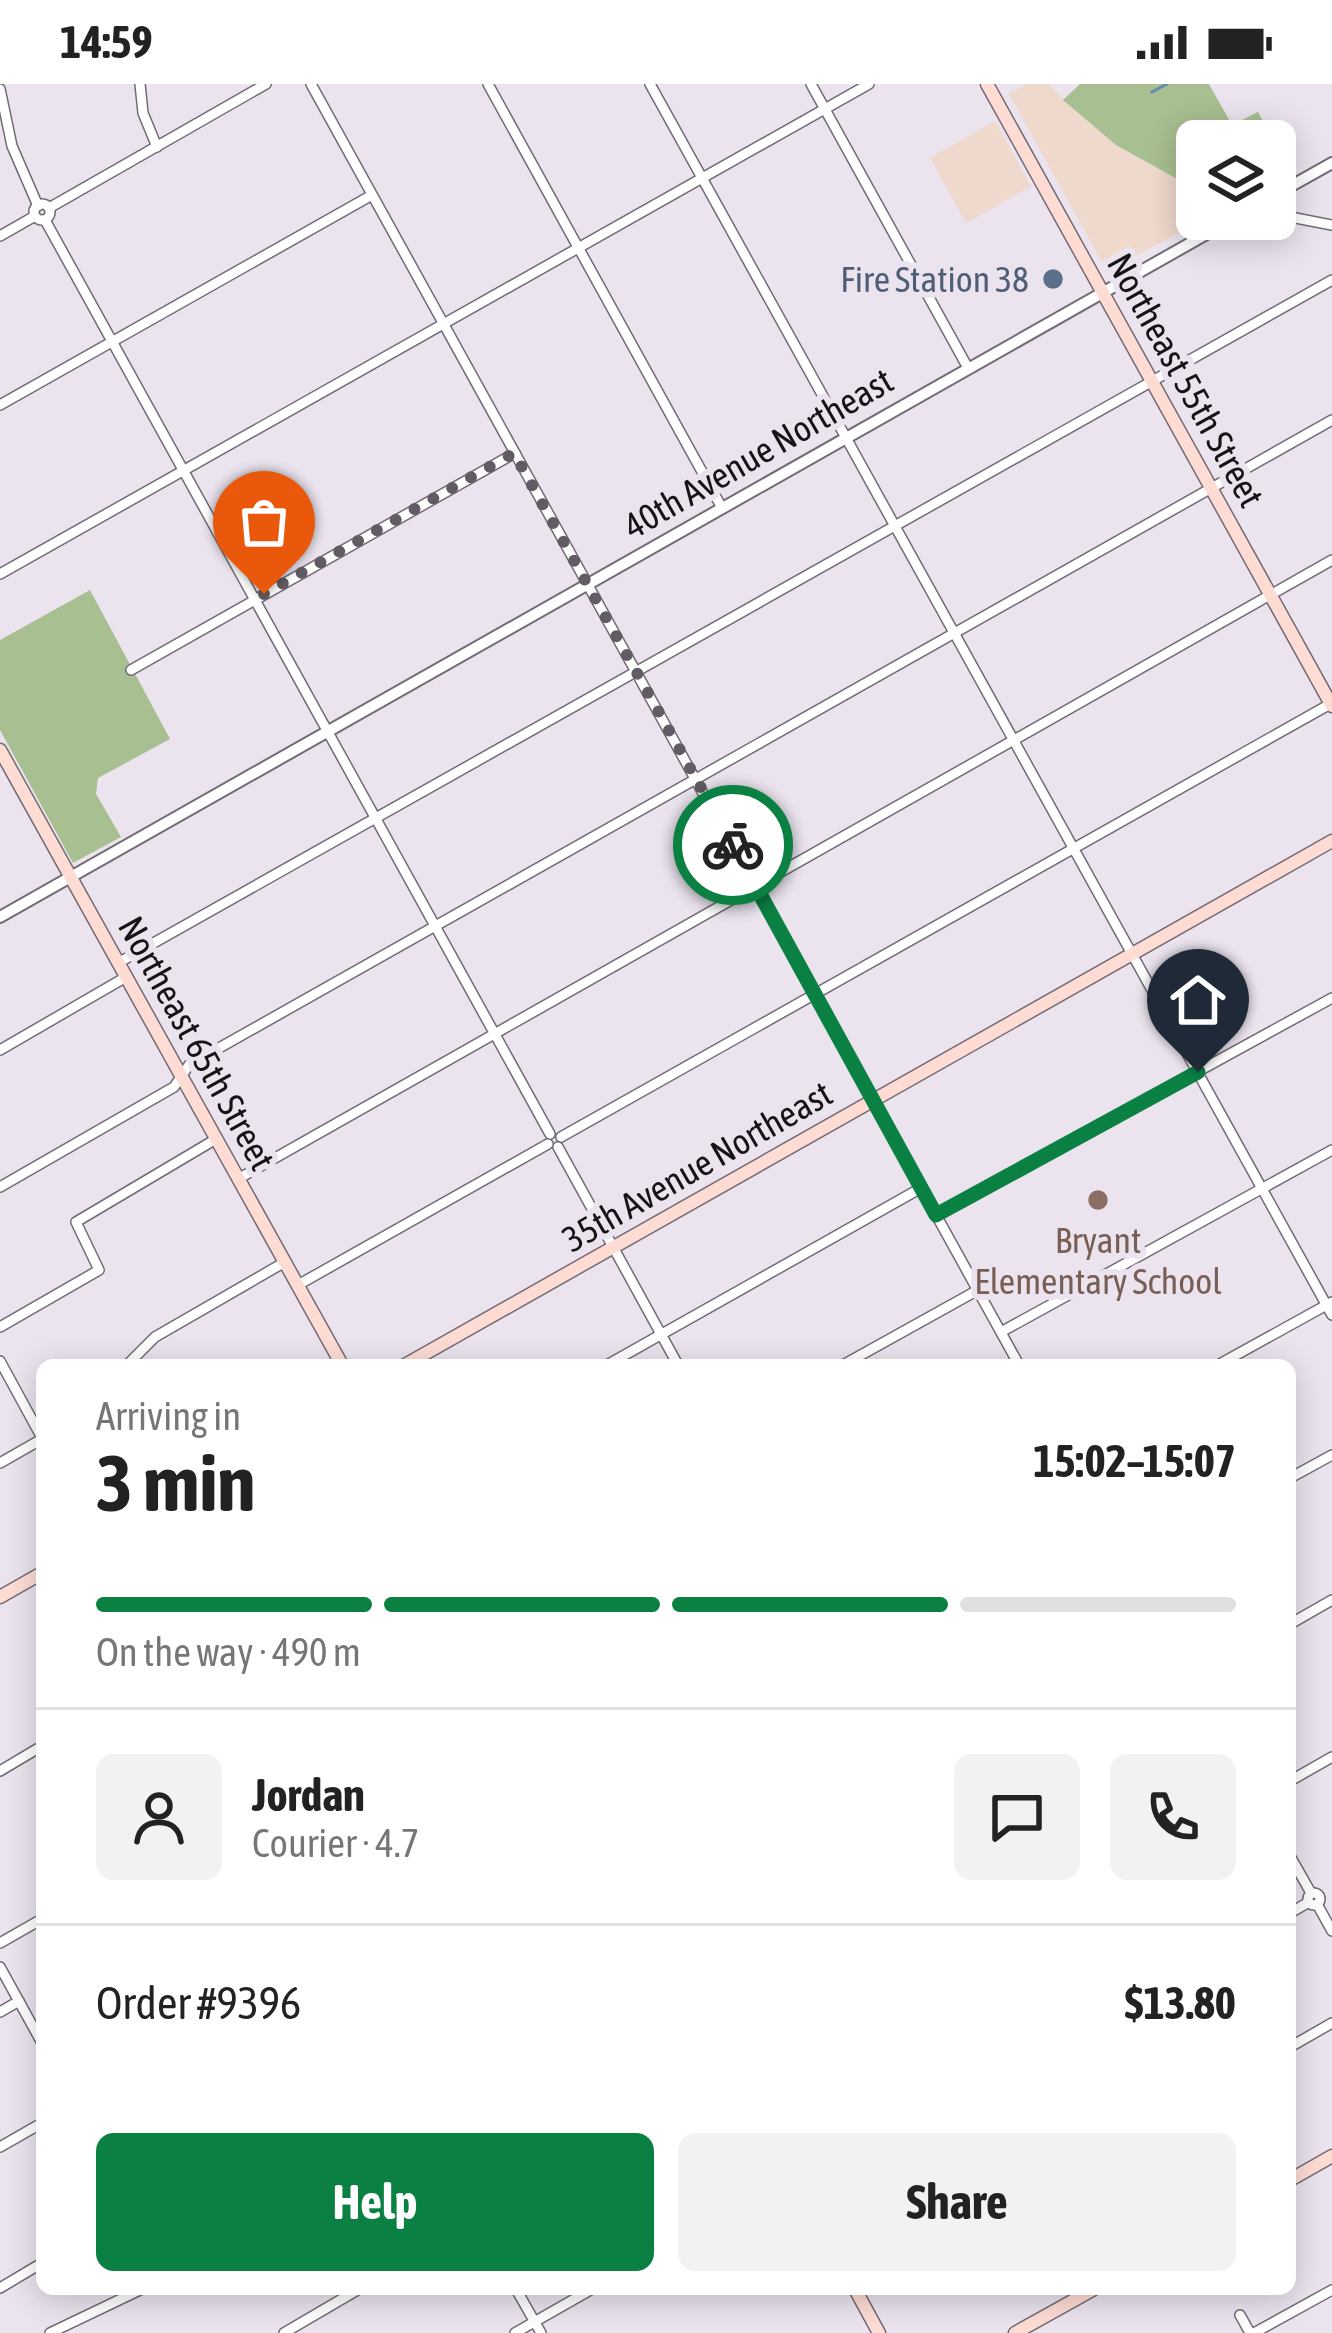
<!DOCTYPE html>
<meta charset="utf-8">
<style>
:root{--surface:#fff;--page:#f2f2f2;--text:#222;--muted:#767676;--line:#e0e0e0;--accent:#0b8043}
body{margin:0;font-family:"Asap Condensed",sans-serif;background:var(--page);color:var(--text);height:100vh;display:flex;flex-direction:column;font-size:45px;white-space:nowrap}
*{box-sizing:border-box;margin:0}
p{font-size:39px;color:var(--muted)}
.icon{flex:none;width:66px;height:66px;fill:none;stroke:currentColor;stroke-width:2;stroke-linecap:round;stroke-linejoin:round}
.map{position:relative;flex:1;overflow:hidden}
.drawer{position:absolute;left:36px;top:1275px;width:1260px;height:936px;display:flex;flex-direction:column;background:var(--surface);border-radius:18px;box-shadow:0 6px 30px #0003}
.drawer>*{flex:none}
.controls{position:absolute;left:1176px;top:36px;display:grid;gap:24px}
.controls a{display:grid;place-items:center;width:120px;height:120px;border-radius:18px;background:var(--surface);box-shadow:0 6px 30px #0003;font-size:60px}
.pin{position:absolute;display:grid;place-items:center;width:102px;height:102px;color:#fff;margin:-123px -51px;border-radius:50% 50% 50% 0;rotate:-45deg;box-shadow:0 0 12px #0007}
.pin .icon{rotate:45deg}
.courier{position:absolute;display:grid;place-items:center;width:120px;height:120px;margin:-60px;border:9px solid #0b8043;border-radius:50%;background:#fff;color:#222;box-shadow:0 3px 15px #0007}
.head em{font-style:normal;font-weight:700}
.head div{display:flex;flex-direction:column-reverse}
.head{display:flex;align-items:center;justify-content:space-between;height:204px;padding:0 60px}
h1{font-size:78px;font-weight:700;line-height:90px}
.bar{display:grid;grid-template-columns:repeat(4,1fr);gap:18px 12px;align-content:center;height:144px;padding:0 60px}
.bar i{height:15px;border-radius:9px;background:var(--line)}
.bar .active{background:var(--accent)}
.bar p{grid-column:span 4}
.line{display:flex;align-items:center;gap:30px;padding:0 60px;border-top:3px solid var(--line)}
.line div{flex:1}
.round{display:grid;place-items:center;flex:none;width:126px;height:126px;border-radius:18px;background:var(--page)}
.action{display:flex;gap:24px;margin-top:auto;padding:24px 60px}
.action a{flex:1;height:138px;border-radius:18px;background:var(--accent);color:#fff;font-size:48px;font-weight:700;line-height:138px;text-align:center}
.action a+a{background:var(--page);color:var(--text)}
.status{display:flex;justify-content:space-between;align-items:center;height:84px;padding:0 60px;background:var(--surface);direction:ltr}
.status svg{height:33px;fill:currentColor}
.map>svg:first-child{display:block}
.commercial{fill:#efd8cc}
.green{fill:#a8bf91}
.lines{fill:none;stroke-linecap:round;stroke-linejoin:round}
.stream{stroke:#648ab2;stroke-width:3}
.minor-casing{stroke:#726b75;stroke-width:12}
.tertiary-casing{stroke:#726b75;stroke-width:14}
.secondary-casing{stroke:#726b75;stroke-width:15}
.minor{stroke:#fff;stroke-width:9}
.tertiary{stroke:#fff;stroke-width:10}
.secondary{stroke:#fedcd4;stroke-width:12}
.done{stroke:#615c63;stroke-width:12;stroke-dasharray:0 21.6}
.route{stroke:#0b8043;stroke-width:15}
.service-dot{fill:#5c6f8a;stroke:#ebe4ef;stroke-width:4.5}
.education-dot{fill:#8d6e63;stroke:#ebe4ef;stroke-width:4.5}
.labels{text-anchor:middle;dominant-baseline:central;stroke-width:12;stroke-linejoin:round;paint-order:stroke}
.service-label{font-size:36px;fill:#4e5e75;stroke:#ebe4ef;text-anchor:end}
.street-label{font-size:36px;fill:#161317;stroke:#ebe4ef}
.education-label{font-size:36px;fill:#785e54;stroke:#ebe4ef}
</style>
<div class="status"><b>14:59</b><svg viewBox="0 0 49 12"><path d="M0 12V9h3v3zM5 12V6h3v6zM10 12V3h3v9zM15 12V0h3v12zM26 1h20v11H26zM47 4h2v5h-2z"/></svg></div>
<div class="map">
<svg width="1332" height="2249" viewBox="0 0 1332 2249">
<rect width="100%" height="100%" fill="#ebe4ef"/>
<g class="commercial">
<path d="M1027,0H1048L1116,61L1197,106V135H1206L1107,187L1009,10Z"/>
<path d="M995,37L1031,102L966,139L930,74Z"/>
</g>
<g class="green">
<path d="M1080,0H1209L1232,41L1258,28L1274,57H1197V106L1116,61L1063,16Z"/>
<path d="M90,506L170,655L98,694L96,710L121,753L73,779L0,646V556Z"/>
</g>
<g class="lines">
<path class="stream" d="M1152,8L1167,0"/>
<g class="minor-casing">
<g id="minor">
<path d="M140,0L143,29L157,63"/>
<path d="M311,0L1019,1281"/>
<path d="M488,0L722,424"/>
<path d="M650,0L1332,1231"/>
<path d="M811,0L968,284"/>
<path d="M0,5L12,62L38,122"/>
<circle cx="42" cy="128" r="8"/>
<path d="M49,124L266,0"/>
<path d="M1275,130L1332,141"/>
<path d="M45,136L550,1050"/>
<path d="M0,152L35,132"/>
<path d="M0,321L372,111"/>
<path d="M0,490L869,0"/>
<path d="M131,586L515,369"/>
<path d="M118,879L1332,196"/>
<path d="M0,966L126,893"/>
<path d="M561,1053L1332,619"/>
<path d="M558,1063L678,1281"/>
<path d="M238,1095L1332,476"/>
<path d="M0,1103L174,1003L189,981L1332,336"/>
<path d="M936,1131L1332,914"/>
<path d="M298,1201L548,1060"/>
<path d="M0,1243L99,1186L76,1138L216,1055"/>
<path d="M1001,1248L1332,1066"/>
<path d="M0,1277L42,1354"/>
<path d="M127,1281L155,1253L285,1178"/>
<path d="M607,1281L921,1104"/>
<path d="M843,1281L978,1206"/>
<path d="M1218,1281L1332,1218"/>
<path d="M0,1379L42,1355"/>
<path d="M1290,1394L1332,1371"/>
<path d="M1290,1540L1332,1516"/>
<path d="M0,1687L42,1662"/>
<path d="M1290,1697L1332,1673"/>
<path d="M1290,1772L1311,1809"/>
<circle cx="1314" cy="1815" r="6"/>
<path d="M1317,1820L1332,1847"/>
<path d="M1290,1829L1309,1818"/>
<path d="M0,1859L42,1835"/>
<path d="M0,1883L42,1959"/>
<path d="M0,1928L19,1917"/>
<path d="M1290,1963L1332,1939"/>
<path d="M0,2063L42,2039"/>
<path d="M0,2204L42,2179"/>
<path d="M516,2205L541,2249"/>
<path d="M1240,2231L1250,2249"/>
<path d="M50,2249L142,2205"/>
<path d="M284,2249L359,2205"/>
<path d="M515,2249L592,2205"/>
<path d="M1254,2249L1332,2206"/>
</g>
</g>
<g class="tertiary-casing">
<g id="tertiary">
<path d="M1275,111L1332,79"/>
<path d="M0,833L1233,135"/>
</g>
</g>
<g class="secondary-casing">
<g id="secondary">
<path d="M987,0L1332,622"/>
<path d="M0,666L342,1281"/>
<path d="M405,1281L1332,757"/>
<path d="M0,1513L42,1489"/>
<path d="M1290,2096L1332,2072"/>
<path d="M855,2205L879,2249"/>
<path d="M1015,2249L1094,2205"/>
</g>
</g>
<use href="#minor" class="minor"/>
<use href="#tertiary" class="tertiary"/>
<use href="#secondary" class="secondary"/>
</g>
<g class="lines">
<path class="done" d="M264,510L514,369L733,761"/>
<path class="route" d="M733,761L936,1131L1198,988"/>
</g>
<circle class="service-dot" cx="1053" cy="195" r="12"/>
<circle class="education-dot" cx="1098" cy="1116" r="12"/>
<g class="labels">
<g class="service-label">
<text x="1029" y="195">Fire Station 38</text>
</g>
<g class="street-label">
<text transform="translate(1186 296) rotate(61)">Northeast 55th Street</text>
<text transform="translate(758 369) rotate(-30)">40th Avenue Northeast</text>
<text transform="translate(197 959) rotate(61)">Northeast 65th Street</text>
<text transform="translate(697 1082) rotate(-30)">35th Avenue Northeast</text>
</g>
<g class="education-label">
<text x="1098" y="1156">Bryant<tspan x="1098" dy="41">Elementary School</tspan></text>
</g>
</g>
</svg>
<div class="controls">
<a><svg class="icon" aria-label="layers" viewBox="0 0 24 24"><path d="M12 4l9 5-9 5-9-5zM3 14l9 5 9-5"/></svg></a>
</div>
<div class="pin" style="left:264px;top:510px;background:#ea580c"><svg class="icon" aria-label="bag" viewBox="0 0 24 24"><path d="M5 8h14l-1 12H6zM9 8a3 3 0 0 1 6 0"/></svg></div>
<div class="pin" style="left:1198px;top:988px;background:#1f2937"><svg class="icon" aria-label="home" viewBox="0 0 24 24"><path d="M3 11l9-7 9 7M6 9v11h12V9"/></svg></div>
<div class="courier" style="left:733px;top:761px"><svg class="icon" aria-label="bike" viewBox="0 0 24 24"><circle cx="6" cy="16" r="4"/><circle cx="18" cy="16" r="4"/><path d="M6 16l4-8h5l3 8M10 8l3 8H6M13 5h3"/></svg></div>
<section class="drawer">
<div class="head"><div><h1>3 min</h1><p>Arriving in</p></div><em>15:02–15:07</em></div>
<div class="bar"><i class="active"></i><i class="active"></i><i class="active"></i><i></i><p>On the way · 490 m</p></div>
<div class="line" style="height:216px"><a class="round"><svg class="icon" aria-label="person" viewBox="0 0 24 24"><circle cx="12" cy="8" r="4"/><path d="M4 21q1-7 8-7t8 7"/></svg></a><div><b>Jordan</b><p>Courier · 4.7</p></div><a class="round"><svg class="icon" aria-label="chat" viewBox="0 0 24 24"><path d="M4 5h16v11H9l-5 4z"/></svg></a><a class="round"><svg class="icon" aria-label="phone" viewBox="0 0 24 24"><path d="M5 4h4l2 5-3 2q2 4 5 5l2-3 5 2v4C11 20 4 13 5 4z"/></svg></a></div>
<div class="line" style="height:156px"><div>Order #9396</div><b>$13.80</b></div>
<div class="action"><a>Help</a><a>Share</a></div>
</section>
</div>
